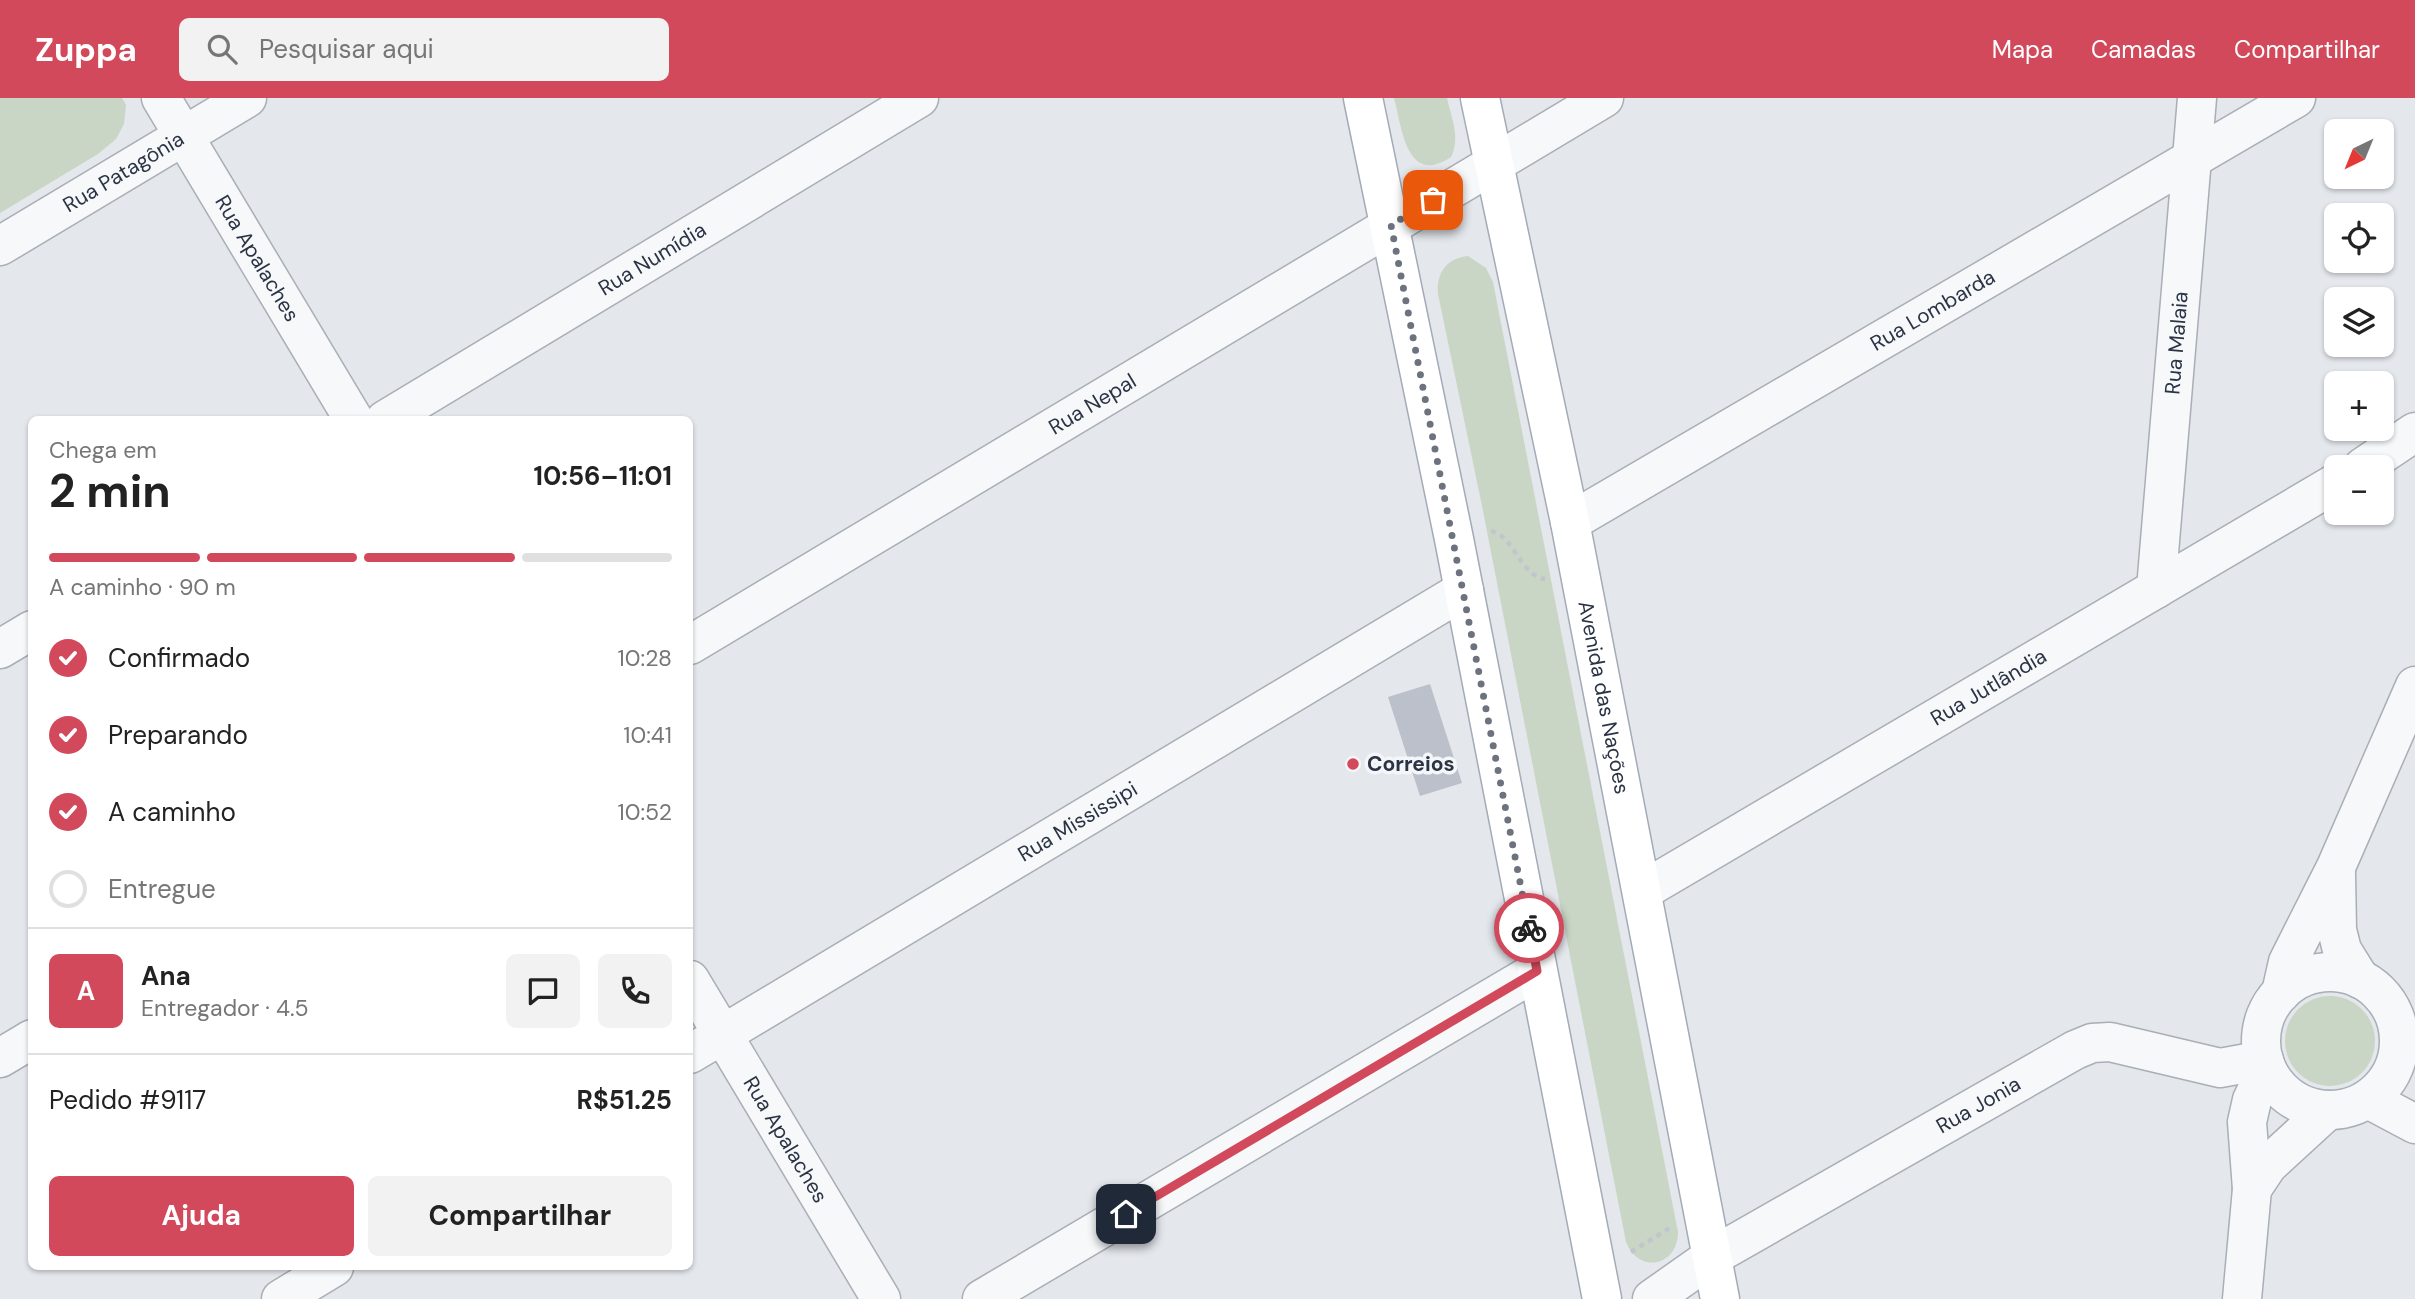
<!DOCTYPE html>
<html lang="pt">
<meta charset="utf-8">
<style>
:root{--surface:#fff;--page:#f2f2f2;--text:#222;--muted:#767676;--line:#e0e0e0;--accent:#d1495b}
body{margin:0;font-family:"DM Sans",sans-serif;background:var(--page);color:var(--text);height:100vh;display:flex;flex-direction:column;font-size:26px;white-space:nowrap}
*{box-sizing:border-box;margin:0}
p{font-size:23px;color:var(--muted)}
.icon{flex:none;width:38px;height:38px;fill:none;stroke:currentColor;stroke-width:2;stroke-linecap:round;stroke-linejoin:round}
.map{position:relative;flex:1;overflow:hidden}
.details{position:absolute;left:28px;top:318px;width:665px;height:854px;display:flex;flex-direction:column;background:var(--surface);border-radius:10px;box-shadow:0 2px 5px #0004}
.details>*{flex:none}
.needle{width:46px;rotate:223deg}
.tools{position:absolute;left:2324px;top:21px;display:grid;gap:14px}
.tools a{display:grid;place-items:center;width:70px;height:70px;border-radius:10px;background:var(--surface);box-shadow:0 2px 5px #0004;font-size:35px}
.pin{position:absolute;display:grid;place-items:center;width:60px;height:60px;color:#fff;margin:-30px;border-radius:14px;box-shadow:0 4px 10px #0006}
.courier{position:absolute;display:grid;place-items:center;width:70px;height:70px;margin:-35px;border:5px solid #d1495b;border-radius:50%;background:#fff;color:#222;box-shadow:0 2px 9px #0007}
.head em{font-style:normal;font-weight:700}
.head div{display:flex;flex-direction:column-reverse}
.head{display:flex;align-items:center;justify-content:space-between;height:119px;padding:0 21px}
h1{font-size:46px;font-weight:700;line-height:52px}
.bar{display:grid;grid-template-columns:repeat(4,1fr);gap:10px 7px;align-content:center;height:84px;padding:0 21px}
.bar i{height:9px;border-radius:5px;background:var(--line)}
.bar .on{background:var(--accent)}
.bar p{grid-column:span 4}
.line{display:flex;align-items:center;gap:18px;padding:0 21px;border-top:2px solid var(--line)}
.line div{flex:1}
.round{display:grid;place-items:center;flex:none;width:74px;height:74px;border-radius:10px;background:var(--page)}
ol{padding:0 21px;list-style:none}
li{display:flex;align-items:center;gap:21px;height:77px}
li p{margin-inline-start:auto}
li .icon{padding:7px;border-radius:50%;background:var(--accent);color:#fff;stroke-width:4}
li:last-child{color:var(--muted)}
li i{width:38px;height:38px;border:4px solid var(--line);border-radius:50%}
.button{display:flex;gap:14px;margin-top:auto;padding:14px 21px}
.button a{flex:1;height:80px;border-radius:10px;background:var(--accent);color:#fff;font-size:28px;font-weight:700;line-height:80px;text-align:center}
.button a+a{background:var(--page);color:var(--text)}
header{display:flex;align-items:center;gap:42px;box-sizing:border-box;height:98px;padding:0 35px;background:var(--accent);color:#fff}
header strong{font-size:33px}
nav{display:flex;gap:38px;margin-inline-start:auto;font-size:24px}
.search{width:490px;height:63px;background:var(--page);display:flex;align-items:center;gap:18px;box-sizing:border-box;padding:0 24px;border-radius:10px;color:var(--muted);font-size:26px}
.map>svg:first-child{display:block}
.green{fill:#c9d6c5}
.building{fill:#bbc0ca}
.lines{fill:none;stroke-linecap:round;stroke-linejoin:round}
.minor-casing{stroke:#a9aeb7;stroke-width:41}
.major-casing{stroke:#a3abb8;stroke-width:41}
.path{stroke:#c2c5cb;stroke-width:4.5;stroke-dasharray:5 5;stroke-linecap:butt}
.minor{stroke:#f7f8fa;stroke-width:38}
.major{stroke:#fff;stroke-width:38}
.done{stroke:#6c737f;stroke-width:7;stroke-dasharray:0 12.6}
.route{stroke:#d1495b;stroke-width:9}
.poi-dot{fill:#d1495b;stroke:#f4f6f9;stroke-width:2.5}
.labels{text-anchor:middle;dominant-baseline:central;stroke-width:7;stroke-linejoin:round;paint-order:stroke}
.street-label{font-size:21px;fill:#2b3445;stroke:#f4f6f9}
.poi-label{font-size:21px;font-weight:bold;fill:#2b3445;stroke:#f4f6f9;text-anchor:start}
</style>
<header>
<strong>Zuppa</strong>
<div class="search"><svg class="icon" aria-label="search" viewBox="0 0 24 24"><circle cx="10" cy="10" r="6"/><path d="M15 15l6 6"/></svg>Pesquisar aqui</div>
<nav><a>Mapa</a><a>Camadas</a><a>Compartilhar</a></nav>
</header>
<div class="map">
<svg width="2415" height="1201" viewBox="0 0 2415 1201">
<rect width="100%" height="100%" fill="#e4e7ec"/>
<g class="green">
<path d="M0,0H122L126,7L124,26L116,41L98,56L0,115Z"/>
<path d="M1394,0H1447C1451,19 1461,40 1451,59C1406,89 1402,29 1394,0Z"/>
<path d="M1468,158L1486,170L1493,184L1678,1134C1678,1168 1639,1177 1626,1144L1482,408L1438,196C1436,175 1447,160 1468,158Z"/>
<circle cx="2330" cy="943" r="45"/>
</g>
<path class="building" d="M1430,586L1462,685L1420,698L1388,599Z"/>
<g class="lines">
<g class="minor-casing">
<g id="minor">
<path id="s1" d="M161,0L354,322"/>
<path id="s2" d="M0,148L247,0"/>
<path id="s3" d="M385,322L919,0"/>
<path d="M2363,369L2415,334"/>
<path id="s4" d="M1570,424L2296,0"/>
<path id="s5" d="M2156,491L2197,0"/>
<path id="s6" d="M690,547L1604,0"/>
<path d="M0,551L32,532"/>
<path d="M2336,775L2337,832L2342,852L2360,881"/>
<path id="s7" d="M1642,793L2336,385"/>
<circle cx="2330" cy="943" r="69"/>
<path id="s8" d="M690,882L881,1201"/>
<path d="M2281,895L2288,864L2336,769L2415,588"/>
<path id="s9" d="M690,956L1464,492"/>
<path d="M0,960L32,941"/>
<path d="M2368,1001L2415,1026"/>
<path d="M2252,1091L2268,1067L2328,1012"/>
<path d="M281,1201L334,1169"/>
<path d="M982,1201L1537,873"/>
<path id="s10" d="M1652,1201L1713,1158L2075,952L2092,945L2110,944L2220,970L2264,962"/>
<path d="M2242,1201L2252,1091L2247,1024L2252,1002L2267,971"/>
</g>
</g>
<g class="major-casing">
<g id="major">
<path d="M1363,0L1454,441L1602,1201"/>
<path id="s11" d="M1480,0L1570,424L1720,1201"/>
</g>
</g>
<g class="path">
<path d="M1491,433C1515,438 1519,477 1545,481"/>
<path d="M1631,1154L1670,1130"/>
</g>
<use href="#minor" class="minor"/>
<use href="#major" class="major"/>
</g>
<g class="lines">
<path class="done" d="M1433,102L1391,127L1529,830"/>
<path class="route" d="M1126,1116L1537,873L1529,830"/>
</g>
<circle class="poi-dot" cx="1353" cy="666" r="7"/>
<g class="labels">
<g class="street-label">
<text stroke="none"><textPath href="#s2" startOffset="144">Rua Patagônia</textPath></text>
<text stroke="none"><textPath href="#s1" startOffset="187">Rua Apalaches</textPath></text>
<text stroke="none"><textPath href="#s3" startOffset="312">Rua Numídia</textPath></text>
<text stroke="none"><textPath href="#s4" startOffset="420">Rua Lombarda</textPath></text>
<text stroke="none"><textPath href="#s5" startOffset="247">Rua Malaia</textPath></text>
<text stroke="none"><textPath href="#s6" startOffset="469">Rua Nepal</textPath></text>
<text stroke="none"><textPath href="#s7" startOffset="402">Rua Jutlândia</textPath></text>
<text stroke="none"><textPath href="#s11" startOffset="612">Avenida das Nações</textPath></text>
<text stroke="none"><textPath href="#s9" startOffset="452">Rua Mississipi</textPath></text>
<text stroke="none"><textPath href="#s10" startOffset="380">Rua Jonia</textPath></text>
<text stroke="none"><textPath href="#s8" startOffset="186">Rua Apalaches</textPath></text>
</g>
<g class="poi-label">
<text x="1367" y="666">Correios</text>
</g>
</g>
</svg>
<div class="tools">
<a><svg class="needle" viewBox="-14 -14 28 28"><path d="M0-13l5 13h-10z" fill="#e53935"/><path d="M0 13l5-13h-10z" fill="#767676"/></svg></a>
<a><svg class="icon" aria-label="locate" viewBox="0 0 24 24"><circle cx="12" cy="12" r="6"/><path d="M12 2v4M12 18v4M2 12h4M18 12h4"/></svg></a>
<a><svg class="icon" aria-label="layers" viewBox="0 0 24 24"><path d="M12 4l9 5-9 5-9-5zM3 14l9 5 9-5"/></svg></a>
<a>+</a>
<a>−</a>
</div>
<div class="pin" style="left:1433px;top:102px;background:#ea580c"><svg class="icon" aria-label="bag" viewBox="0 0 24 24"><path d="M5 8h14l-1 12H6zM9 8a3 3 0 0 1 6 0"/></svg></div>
<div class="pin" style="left:1126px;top:1116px;background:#1f2937"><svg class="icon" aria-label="home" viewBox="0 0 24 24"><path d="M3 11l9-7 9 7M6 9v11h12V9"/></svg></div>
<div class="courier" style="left:1529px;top:830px"><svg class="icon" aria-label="bike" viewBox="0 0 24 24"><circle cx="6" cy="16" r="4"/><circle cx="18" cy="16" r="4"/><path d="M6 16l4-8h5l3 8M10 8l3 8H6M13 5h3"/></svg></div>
<section class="details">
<div class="head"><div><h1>2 min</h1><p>Chega em</p></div><em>10:56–11:01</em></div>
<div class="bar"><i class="on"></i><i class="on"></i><i class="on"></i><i></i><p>A caminho · 90 m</p></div>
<ol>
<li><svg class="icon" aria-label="check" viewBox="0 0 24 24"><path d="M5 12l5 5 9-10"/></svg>Confirmado<p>10:28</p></li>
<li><svg class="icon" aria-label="check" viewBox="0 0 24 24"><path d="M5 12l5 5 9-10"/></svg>Preparando<p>10:41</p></li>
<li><svg class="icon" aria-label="check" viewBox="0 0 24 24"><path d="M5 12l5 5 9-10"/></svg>A caminho<p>10:52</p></li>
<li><i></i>Entregue</li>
</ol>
<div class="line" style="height:126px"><b class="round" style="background:var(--accent);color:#fff">A</b><div><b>Ana</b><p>Entregador · 4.5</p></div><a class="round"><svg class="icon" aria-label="chat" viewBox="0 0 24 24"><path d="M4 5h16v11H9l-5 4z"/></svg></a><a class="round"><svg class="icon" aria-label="phone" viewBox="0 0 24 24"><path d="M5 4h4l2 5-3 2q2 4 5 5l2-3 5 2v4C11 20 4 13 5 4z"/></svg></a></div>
<div class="line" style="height:91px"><div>Pedido #9117</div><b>R$51.25</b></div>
<div class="button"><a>Ajuda</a><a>Compartilhar</a></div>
</section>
</div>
